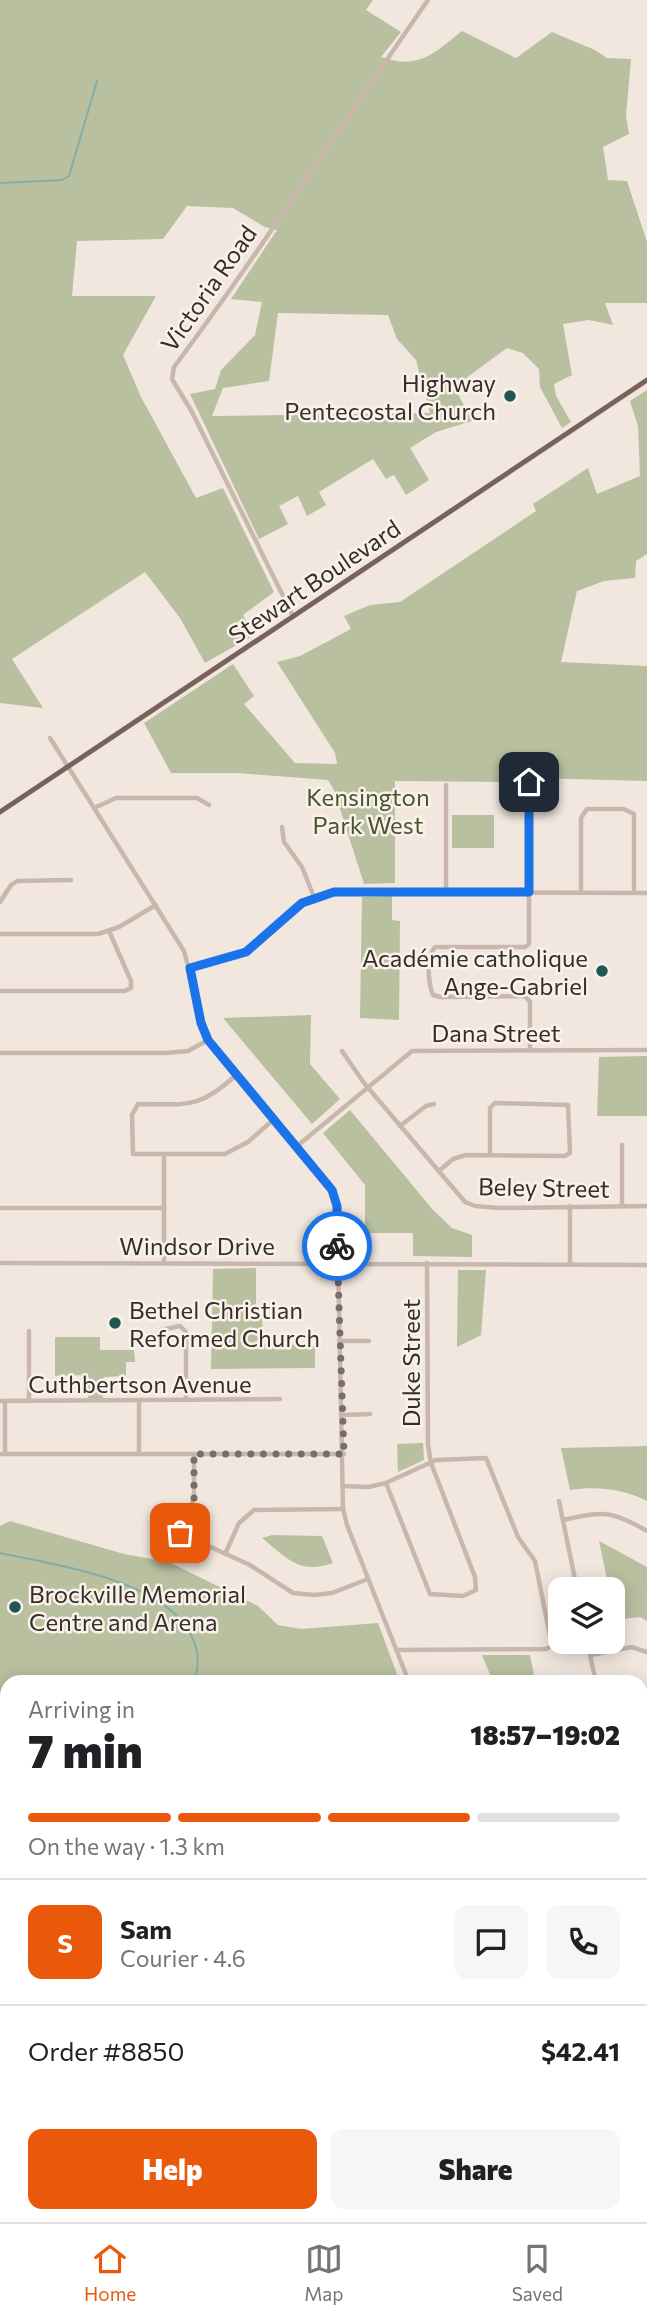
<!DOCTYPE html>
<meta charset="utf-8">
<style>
:root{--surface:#fff;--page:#f6f6f6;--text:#202124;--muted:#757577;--line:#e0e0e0;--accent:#ea580c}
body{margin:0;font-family:Commissioner,sans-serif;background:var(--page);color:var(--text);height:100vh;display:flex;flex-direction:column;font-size:26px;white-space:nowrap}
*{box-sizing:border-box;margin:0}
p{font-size:23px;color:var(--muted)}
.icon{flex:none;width:38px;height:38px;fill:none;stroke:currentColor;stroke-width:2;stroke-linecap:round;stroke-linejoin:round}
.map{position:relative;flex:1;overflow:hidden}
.details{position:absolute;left:0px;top:1675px;width:648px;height:548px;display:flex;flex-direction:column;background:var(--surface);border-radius:21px 21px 0 0;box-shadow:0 4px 18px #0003}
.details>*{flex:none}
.buttons{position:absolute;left:548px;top:1577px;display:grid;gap:14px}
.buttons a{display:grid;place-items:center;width:77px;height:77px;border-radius:14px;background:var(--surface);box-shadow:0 4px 18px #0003;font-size:35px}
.pin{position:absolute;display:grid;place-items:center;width:60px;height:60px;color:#fff;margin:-30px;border-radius:14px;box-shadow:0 4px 10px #0006}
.courier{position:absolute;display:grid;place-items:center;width:70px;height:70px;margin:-35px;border:5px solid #1a73e8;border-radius:50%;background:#fff;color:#222;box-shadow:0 2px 9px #0007}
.summary em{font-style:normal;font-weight:800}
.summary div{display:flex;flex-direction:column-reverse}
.summary{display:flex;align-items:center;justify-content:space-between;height:119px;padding:0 28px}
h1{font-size:46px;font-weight:800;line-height:52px}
.bar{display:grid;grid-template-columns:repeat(4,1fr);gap:10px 7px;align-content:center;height:84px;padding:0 28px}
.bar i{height:9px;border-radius:5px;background:var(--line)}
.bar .selected{background:var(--accent)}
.bar p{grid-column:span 4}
.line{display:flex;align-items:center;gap:18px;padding:0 28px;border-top:2px solid var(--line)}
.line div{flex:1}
.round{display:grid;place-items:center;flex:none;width:74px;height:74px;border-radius:14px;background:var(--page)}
.cta{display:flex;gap:14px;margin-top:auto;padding:14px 28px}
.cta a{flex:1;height:80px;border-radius:14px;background:var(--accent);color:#fff;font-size:28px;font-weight:800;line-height:80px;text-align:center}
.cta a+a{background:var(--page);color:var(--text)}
.dock{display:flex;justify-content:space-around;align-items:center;height:98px;border-top:2px solid var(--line);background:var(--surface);font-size:19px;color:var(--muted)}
.dock a{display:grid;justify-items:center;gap:4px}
.dock .selected{color:var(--accent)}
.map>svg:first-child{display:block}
.green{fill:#b8c0a0;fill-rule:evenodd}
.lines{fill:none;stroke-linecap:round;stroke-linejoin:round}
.stream{stroke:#80adaa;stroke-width:2}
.minor{stroke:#c9b6ac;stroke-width:4.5}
.major{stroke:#78635c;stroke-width:5}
.rail{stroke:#372d2a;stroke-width:2;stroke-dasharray:2 5;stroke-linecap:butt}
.done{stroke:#786e69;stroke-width:7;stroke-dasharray:0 12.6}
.route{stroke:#1a73e8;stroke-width:9}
.poi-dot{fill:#225655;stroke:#f9f2eb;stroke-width:2.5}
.labels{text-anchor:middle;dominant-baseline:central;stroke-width:5;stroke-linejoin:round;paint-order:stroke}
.street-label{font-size:24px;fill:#372d2a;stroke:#f9f2eb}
.poi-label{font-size:24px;fill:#372d2a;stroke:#f9f2eb;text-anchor:end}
.park-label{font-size:24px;fill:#4a542f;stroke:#f9f2eb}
</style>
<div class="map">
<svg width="647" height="2222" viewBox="0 0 647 2222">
<rect width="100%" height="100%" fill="#f1e7df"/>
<g class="green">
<path d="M0,0H373L366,10L401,32L381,57C419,70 433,54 462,31L516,58L552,32L595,50L607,58L631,59L626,116L629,134L603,147L608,180L627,181L647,242V303H605L613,325L589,320L563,324L572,375L554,384L556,396L571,422L562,428L540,387L539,369L523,353L507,348L458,384L457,392L472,421L436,432L410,448L429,480L406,495L394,475L386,479L373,459L319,492L326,505L307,516L298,496L279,506L288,524L259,539L190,394L215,389L221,370L255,335L262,302L231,299L277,230L265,227L233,208L187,206L163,239L77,241L72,296H156L123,355L141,397L196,498L223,488L274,592L243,615L254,635L205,663L180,618L145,572L12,659L43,708L0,703ZM278,313L388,315L397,339L416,360L430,413L212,416L223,388L269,381Z"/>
<path d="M647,390V554L636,561L635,578L604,581L577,591L561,662L647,666V781L533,778L524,782L395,781V883L364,884L334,790L328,780L238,773H171L144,723L233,664L254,696L244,704L295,763L337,764L335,753L277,662L300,656L351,629L344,616L370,605L400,602L536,511L533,504L588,468L597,494L640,476L638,426L630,401Z"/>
<rect x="452" y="815" width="42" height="33"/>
<path d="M392,896V920L400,921L399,1020L360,1018L362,897Z"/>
<path d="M311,1015L310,1064L340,1099L312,1124L223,1018Z"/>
<path d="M647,1056V1116H597L599,1057Z"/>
<path d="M350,1110L433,1210L452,1228L472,1235V1257L413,1256V1233H365V1185L323,1133Z"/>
<path d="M256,1268V1315L262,1317L263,1343L315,1346V1368L211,1369L213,1269Z"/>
<path d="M458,1270H486L481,1335L457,1347Z"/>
<path d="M55,1337H100V1350H134L135,1362H126V1376L104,1377L103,1398H88L87,1375L55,1376Z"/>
<path d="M423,1443L424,1460L398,1472L397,1444Z"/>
<path d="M647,1446V1501C624,1489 596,1486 570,1490L561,1448Z"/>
<path d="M10,1521L124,1554L169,1562L258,1606L278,1625L301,1629L378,1623L400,1682H7V1803L0,1802V1526Z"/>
<path d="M272,1535L322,1536L333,1563C299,1575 287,1558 262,1538Z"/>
<path d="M599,1541L647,1567V1621L640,1617L615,1620L612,1589H609Z"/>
<path d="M482,1655H530L535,1680L564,1677L565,1682H493Z"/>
<path d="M640,1826H647V1905L641,1904Z"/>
<path d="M166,2216H262V2219L321,2216V2222H167Z"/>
<path d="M421,2216L574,2221V2222H422Z"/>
</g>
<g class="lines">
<g class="stream">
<path d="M0,183L62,180L69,176L97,81"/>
<path d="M0,1553C58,1566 173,1580 195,1644C200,1657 197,1669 195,1682"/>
<path d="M0,1796H7"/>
<path d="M640,1836L647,1837"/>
</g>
<g class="minor">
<path d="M293,616L192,412L172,379L174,367C263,248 343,122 428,0"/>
<path d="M50,738L184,951L208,1040L332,1190L337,1206L343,1509L347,1525L409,1682"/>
<path d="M529,781V944L525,947H435C426,957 428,983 433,995L440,997L525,996L530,1002V1049"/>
<path d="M94,808L116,798H197L209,805"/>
<path d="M282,827L284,842L302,867L314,897"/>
<path d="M446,892V785"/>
<path d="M581,892V818L587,809H624L634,814V892"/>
<path d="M0,902L11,885L17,881L71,880"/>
<path d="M0,934H98L119,927L156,905"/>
<path d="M190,968L246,952L302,903L334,892L647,893"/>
<path d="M0,991H125L131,988V981L109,931"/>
<path d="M342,1051L364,1083L465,1202L475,1206L499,1208L647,1206"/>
<path d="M0,1053H166L188,1051L208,1040"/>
<path d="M236,1075C198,1110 186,1104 138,1104L132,1115L133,1154H225L248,1142L273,1120"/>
<path d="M400,1126L426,1106L434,1104"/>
<path d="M296,1147L412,1051L647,1050"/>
<path d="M439,1171L453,1159L466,1155L565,1156L570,1153L568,1105L495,1103L490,1108V1154"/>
<path d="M570,1206V1264"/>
<path d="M622,1206V1145"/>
<path d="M0,1208H164"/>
<path d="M0,1263L647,1265"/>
<path d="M164,1263V1157"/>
<path d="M161,1330L180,1326L186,1332V1400"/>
<path d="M29,1331V1401"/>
<path d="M339,1341H369"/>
<path d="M0,1401L280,1399"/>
<path d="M139,1401V1453"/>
<path d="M343,1415L370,1414"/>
<path d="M0,1454H344"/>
<path d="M5,1454V1401"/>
<path d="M386,1483L430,1594L463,1596L476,1590L475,1577L431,1463L428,1445L427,1263"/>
<path d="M344,1486L368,1487L386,1483L436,1460L486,1458L518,1537L535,1561L552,1646L546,1649L398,1650"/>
<path d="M559,1501L577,1589"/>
<path d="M563,1520C603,1511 611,1510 647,1531"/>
<path d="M180,1533L250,1565L293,1593L314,1595L332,1593L368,1579"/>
<path d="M175,1540L194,1499V1454"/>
<path d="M225,1554L239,1523L254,1510L343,1509"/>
<path d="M587,1642L596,1682"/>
<path d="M591,1655L632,1647L647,1652"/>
<path d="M640,1738H647"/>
<path d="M640,1794L647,1793"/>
<path d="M5,1981L7,2013"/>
<path d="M0,2151H7"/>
<path d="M640,2159L647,2161"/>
<path d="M18,2216L19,2222"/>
<path d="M160,2216L161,2222"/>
<path d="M416,2216V2222"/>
<path d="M619,2216V2222"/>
</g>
<path class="major" d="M0,812L647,380"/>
<g class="rail">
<path d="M0,1812L7,1813"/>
<path d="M640,1915L647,1916"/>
</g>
</g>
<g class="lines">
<path class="done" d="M180,1533L194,1499V1454H344L337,1246"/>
<path class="route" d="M337,1246V1206L332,1190L208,1040L201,1023L190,968L246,952L302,903L334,892H529V782"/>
</g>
<g class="poi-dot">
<circle cx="510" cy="396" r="7"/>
<circle cx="602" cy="971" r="7"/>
<circle cx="115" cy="1323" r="7"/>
<circle cx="15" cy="1607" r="7"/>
</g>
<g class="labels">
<g class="street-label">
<text transform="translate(208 288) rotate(-55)">Victoria Road</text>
<text transform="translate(314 581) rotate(-34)">Stewart Boulevard</text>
<text x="496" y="1032">Dana Street</text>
<text transform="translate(544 1187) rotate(1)">Beley Street</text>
<text x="197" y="1245">Windsor Drive</text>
<text transform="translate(410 1363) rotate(-90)">Duke Street</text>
<text x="140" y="1383">Cuthbertson Avenue</text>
</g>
<g class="poi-label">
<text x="496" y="382">Highway<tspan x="496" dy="28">Pentecostal Church</tspan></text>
<text x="588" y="957">Académie catholique<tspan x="588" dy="28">Ange-Gabriel</tspan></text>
<text x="129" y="1309" text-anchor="start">Bethel Christian<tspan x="129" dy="28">Reformed Church</tspan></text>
<text x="29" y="1593" text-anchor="start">Brockville Memorial<tspan x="29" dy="28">Centre and Arena</tspan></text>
</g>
<g class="park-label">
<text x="368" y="796">Kensington<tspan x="368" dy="28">Park West</tspan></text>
</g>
</g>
</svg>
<div class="buttons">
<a><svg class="icon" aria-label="layers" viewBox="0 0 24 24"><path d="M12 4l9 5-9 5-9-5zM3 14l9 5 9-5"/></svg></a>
</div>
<div class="pin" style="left:180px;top:1533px;background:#ea580c"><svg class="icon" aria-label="bag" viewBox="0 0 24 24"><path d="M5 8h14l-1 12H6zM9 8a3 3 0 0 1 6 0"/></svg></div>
<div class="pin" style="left:529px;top:782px;background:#1f2937"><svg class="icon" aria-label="home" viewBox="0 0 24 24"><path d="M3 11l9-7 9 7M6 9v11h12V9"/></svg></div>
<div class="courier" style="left:337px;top:1246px"><svg class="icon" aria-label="bike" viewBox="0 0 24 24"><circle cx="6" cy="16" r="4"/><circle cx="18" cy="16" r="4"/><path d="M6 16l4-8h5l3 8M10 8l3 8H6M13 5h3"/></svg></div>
<section class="details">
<div class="summary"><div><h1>7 min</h1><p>Arriving in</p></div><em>18:57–19:02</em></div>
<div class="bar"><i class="selected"></i><i class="selected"></i><i class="selected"></i><i></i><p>On the way · 1.3 km</p></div>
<div class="line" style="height:126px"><b class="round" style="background:var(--accent);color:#fff">S</b><div><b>Sam</b><p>Courier · 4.6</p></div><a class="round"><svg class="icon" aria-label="chat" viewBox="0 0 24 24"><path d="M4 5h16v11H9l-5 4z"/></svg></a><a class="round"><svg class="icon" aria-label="phone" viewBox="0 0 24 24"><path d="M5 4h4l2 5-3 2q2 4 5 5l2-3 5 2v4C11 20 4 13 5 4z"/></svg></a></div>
<div class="line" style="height:91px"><div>Order #8850</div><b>$42.41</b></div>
<div class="cta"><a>Help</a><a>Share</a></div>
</section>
</div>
<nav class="dock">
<a class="selected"><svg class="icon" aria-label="home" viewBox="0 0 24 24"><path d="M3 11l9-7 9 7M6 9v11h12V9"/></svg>Home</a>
<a><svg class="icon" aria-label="map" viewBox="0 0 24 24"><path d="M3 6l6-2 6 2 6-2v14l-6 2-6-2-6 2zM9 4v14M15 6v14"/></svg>Map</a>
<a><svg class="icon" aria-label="saved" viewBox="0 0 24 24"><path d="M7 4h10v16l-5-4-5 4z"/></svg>Saved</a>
</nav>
